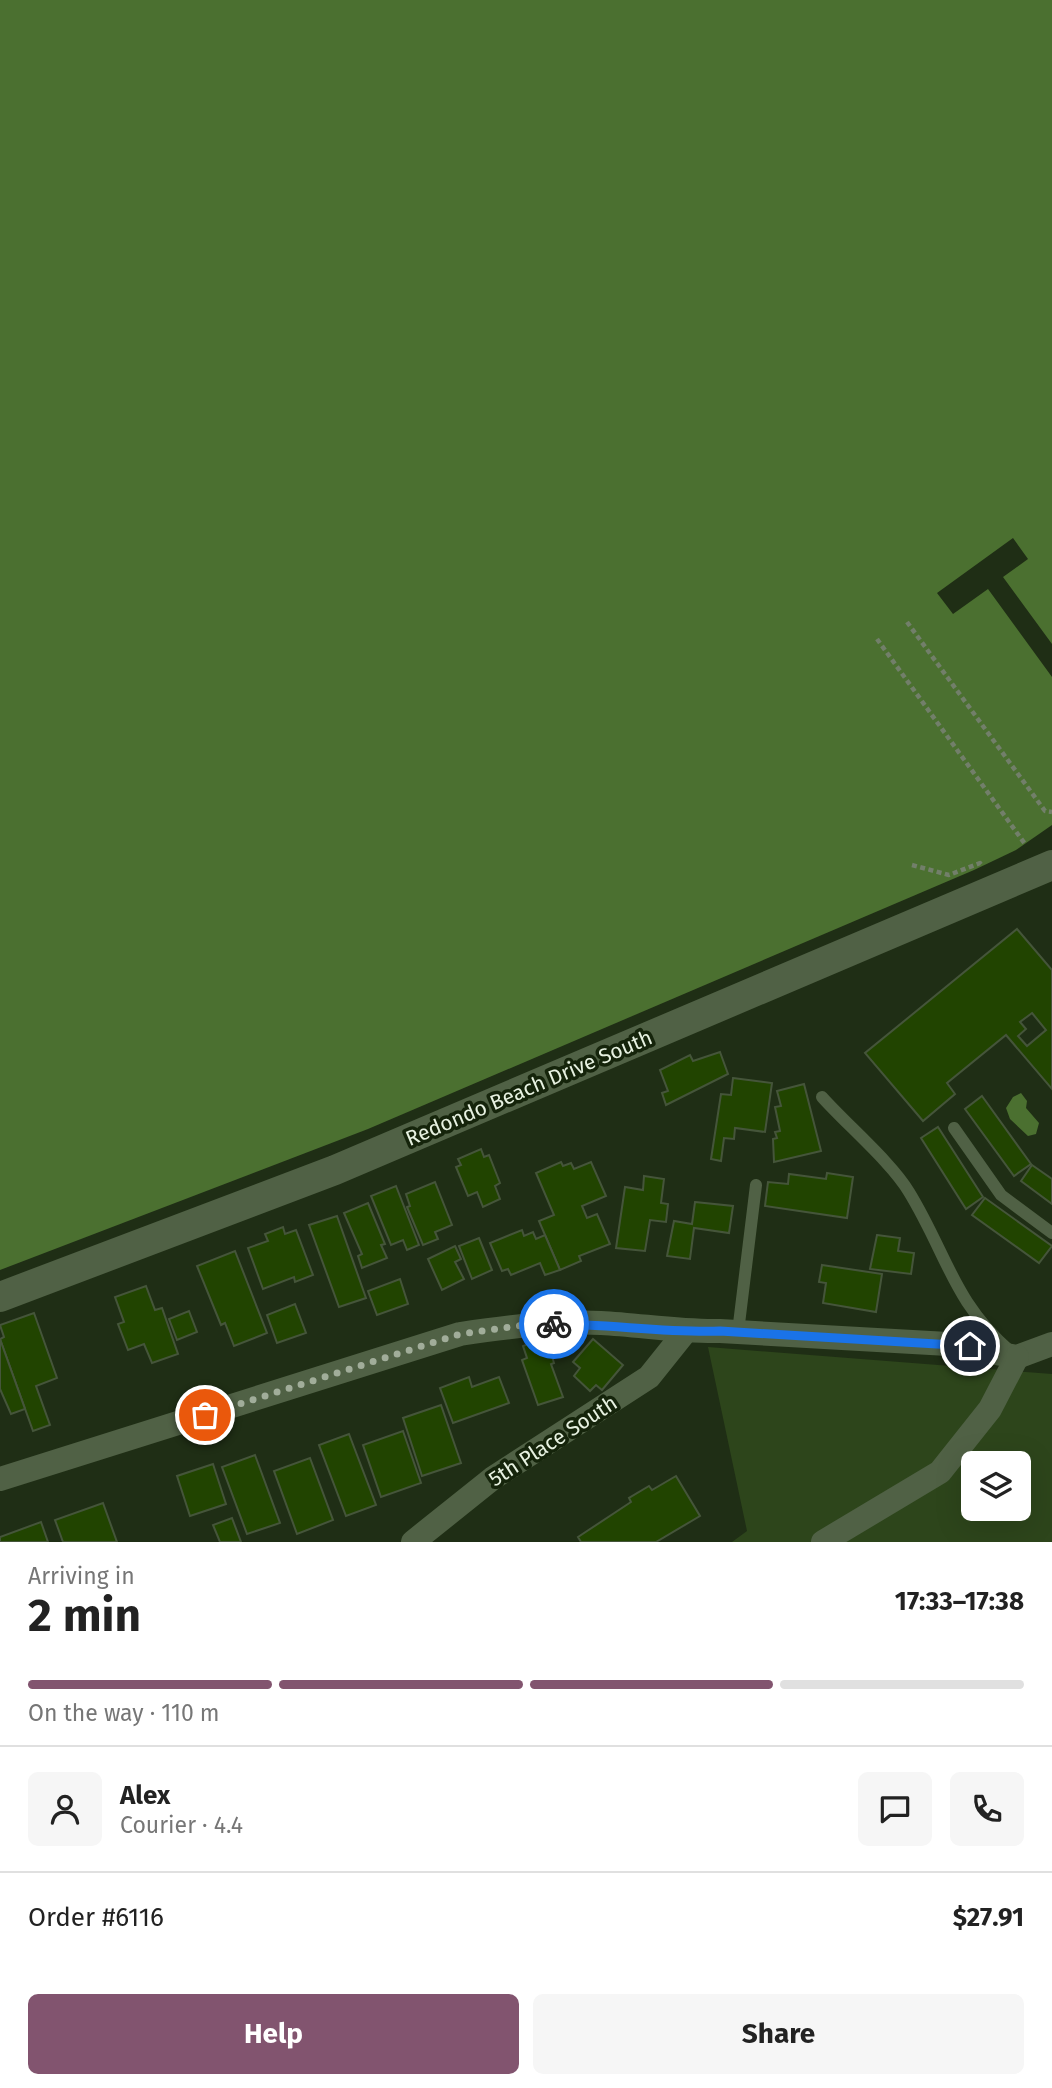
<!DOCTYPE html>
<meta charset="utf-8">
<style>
:root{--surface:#fff;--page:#f6f6f6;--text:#222;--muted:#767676;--line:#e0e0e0;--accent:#82546f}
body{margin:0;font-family:"Fira Sans",sans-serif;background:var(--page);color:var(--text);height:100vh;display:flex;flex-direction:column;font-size:26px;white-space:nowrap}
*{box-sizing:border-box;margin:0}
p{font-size:23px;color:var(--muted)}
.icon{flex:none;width:38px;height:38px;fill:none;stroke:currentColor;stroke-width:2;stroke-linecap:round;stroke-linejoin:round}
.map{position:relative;height:1542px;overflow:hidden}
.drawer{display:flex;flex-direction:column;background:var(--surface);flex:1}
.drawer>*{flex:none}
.tools{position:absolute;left:961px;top:1451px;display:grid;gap:14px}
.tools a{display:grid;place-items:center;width:70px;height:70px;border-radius:10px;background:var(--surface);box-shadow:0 7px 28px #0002;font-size:35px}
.pin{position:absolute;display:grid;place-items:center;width:60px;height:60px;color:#fff;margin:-30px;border:4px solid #fff;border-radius:50%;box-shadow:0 2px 7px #0007}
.courier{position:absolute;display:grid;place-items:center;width:70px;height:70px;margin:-35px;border:5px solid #1a73e8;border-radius:50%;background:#fff;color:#222;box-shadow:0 2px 9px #0007}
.head em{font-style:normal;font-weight:700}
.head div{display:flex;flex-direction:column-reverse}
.head{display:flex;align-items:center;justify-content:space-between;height:119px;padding:0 28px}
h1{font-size:46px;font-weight:700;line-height:52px}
.bar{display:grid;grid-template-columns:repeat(4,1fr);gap:10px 7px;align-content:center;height:84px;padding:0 28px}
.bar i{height:9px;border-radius:5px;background:var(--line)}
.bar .active{background:var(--accent)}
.bar p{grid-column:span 4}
.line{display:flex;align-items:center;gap:18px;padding:0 28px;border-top:2px solid var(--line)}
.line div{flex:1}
.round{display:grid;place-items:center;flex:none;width:74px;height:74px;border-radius:10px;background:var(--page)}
.button{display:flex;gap:14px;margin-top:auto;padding:14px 28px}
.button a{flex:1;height:80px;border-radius:10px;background:var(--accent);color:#fff;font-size:28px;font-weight:700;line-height:80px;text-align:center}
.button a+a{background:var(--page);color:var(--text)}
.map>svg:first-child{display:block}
.green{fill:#2d451b;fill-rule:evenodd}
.water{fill:#4b7030}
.pier{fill:#1f2e15}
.building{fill:#214400;stroke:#45553a;stroke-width:2;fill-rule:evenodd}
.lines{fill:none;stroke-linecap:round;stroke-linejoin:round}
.path{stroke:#727f6a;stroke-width:4.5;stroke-dasharray:5 3.5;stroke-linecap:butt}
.service{stroke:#506145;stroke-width:12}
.minor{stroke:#506145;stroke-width:24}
.tertiary{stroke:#506145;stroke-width:30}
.done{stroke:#a1ad9a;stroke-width:7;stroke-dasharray:0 12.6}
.route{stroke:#1a73e8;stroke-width:9}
.labels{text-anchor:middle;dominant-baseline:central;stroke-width:7;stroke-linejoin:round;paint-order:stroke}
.street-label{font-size:21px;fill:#e7f1e1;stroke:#15240b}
</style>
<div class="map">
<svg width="1052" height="1542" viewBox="0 0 1052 1542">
<rect width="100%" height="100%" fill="#1f2e15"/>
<path class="green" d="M708,1347L1052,1374V1542H732L747,1531ZM973,1463H1018V1508H973Z"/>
<g class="water">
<path d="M0,0H1052V825L1016,850L974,870L368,1129L0,1270Z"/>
<path d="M1021,1093L1027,1101L1026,1108L1039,1123L1036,1134L1028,1136L1010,1119L1006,1108L1013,1097Z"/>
</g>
<path class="pier" d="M1013,538L1028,559L1003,577L1052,644V677L988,589L953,614L937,593Z"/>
<g class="building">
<path d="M1017,929L1052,970V1089L1006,1035L947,1083L955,1094L923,1121L865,1053ZM1032,1013L1046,1030L1027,1046L1018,1036L1026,1029L1020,1022Z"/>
<path d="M720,1052L728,1074L666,1105L662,1093L668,1091L660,1070L690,1055L693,1061Z"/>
<path d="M733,1078L772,1083L765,1132L735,1128L734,1139L724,1138L721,1161L711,1159L721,1094L731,1095Z"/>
<path d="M804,1084L821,1151L774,1162L773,1139L777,1138L775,1132L780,1131L775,1107L781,1106L777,1091Z"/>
<path d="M982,1096L1031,1164L1014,1176L965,1109Z"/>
<path d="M938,1127L983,1197L966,1209L921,1138Z"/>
<path d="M481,1149L484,1157L489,1155L500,1183L495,1186L500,1199L483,1207L477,1192L468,1196L456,1167L461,1165L458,1159Z"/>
<path d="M561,1162L563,1166L571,1163L574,1169L591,1162L606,1196L582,1206L587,1218L597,1214L610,1244L579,1256L581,1261L560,1270L539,1221L554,1215L536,1173Z"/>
<path d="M1032,1165L1052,1179V1204L1021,1181Z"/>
<path d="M827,1173L853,1177L847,1218L765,1206L768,1182L788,1184L789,1174L826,1179Z"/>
<path d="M644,1176L664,1179L661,1203L668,1204L666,1222L650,1220L645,1251L616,1248L625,1187L643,1190Z"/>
<path d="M435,1182L452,1225L435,1232L438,1239L423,1245L407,1207L410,1206L406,1194Z"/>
<path d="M396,1186L419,1245L407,1250L403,1240L391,1245L371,1196Z"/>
<path d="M985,1198L1052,1246L1039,1263L972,1215Z"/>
<path d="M695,1202L733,1206L729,1233L694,1228L690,1259L667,1256L674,1221L692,1224Z"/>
<path d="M368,1203L385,1244L381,1245L387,1258L362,1268L358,1256L362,1254L344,1213Z"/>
<path d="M337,1216L366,1298L339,1307L309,1225Z"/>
<path d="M283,1227L285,1234L296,1230L313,1275L295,1282L294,1277L263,1289L248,1248L268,1241L265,1234Z"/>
<path d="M522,1230L524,1236L533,1232L536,1239L545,1235L560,1270L545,1275L540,1263L511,1275L508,1269L502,1271L490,1243Z"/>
<path d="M877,1235L900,1238L898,1251L914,1253L911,1274L870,1269Z"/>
<path d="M479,1238L492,1270L472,1279L459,1246Z"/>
<path d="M455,1246L461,1259L455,1262L464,1279L442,1290L428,1259Z"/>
<path d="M235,1251L267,1333L234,1346L225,1323L221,1325L197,1266Z"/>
<path d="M822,1265L882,1274L876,1312L823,1303L826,1283L819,1282Z"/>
<path d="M400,1279L408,1304L377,1315L368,1291Z"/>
<path d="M146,1286L155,1310L162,1308L178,1354L152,1363L144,1344L128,1350L118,1324L124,1322L115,1297Z"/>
<path d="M295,1304L306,1333L277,1343L267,1315Z"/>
<path d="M189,1311L197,1332L177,1340L169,1319Z"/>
<path d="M34,1313L57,1378L36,1386L50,1425L33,1431L0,1339L4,1337L0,1325Z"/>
<path d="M0,1339L25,1409L11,1414L0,1389Z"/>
<path d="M541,1339L545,1351L550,1349L554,1363L551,1364L563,1397L538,1405L522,1360L527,1358L523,1346Z"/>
<path d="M593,1339L623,1365L602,1390L596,1385L590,1391L574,1376L580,1368L573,1362Z"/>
<path d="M469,1377L472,1387L499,1377L509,1403L453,1423L440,1388Z"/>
<path d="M441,1405L461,1463L422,1476L403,1418Z"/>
<path d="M403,1431L421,1483L381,1497L363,1445Z"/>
<path d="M349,1434L376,1505L346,1516L319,1445Z"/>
<path d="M255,1455L280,1523L247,1534L222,1467Z"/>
<path d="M310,1458L333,1520L297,1534L274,1471Z"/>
<path d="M213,1464L226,1504L190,1516L177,1476Z"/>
<path d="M676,1476L700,1516L656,1542H581L578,1537L631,1502L629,1498L649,1486L652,1490Z"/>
<path d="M103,1503L117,1542H63L55,1520Z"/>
<path d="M232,1518L241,1542H220L213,1525Z"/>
<path d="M41,1522L48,1542H0V1537Z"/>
</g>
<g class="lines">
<g class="path">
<path d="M907,622L1045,811L1052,812"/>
<path d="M877,639L1025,844"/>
<path d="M912,865L949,875L980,863L982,866"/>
</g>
<g class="service">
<path d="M822,1097C846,1124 892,1163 909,1192C947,1254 953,1302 1011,1352"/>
<path d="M954,1128L1001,1195L1052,1233"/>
<path d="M738,1332L756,1185"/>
</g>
<g class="minor">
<path d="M0,1479L460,1334C507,1327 554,1321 601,1323C641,1325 680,1332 720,1331L948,1344L1017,1357L1052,1344"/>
<path d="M413,1542L493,1478L649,1377L685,1332"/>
<path d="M823,1542L940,1472L990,1409L1017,1357"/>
</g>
<path class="tertiary" d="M0,1297L335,1170L1052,865"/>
</g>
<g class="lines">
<path class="done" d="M205,1415L460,1334L532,1324H554"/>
<path class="route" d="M554,1324C610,1324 665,1333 720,1331L970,1346"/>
</g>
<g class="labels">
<g class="street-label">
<text transform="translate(529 1088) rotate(-23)">Redondo Beach Drive South</text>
<text transform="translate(553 1441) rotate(-33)">5th Place South</text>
</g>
</g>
</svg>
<div class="tools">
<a><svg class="icon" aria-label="layers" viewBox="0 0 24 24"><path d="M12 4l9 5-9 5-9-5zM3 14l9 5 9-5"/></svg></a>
</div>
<div class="pin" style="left:205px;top:1415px;background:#ea580c"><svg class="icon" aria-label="bag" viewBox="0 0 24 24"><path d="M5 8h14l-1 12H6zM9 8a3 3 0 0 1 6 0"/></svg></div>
<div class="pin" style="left:970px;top:1346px;background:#1f2937"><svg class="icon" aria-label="home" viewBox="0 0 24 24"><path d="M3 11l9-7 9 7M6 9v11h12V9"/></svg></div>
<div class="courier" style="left:554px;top:1324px"><svg class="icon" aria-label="bike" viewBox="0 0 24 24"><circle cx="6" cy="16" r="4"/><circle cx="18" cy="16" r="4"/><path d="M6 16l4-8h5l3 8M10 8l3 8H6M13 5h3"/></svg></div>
</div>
<section class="drawer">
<div class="head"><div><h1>2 min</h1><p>Arriving in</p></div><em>17:33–17:38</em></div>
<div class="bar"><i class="active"></i><i class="active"></i><i class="active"></i><i></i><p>On the way · 110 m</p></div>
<div class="line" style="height:126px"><a class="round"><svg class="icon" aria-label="person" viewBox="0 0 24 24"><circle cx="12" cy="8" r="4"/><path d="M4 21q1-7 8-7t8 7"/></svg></a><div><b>Alex</b><p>Courier · 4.4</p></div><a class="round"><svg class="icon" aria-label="chat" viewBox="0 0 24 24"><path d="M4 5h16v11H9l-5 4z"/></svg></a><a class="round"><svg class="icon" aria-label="phone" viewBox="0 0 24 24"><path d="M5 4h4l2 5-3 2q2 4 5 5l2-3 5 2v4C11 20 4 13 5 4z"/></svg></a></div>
<div class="line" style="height:91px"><div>Order #6116</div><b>$27.91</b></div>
<div class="button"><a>Help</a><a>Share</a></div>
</section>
